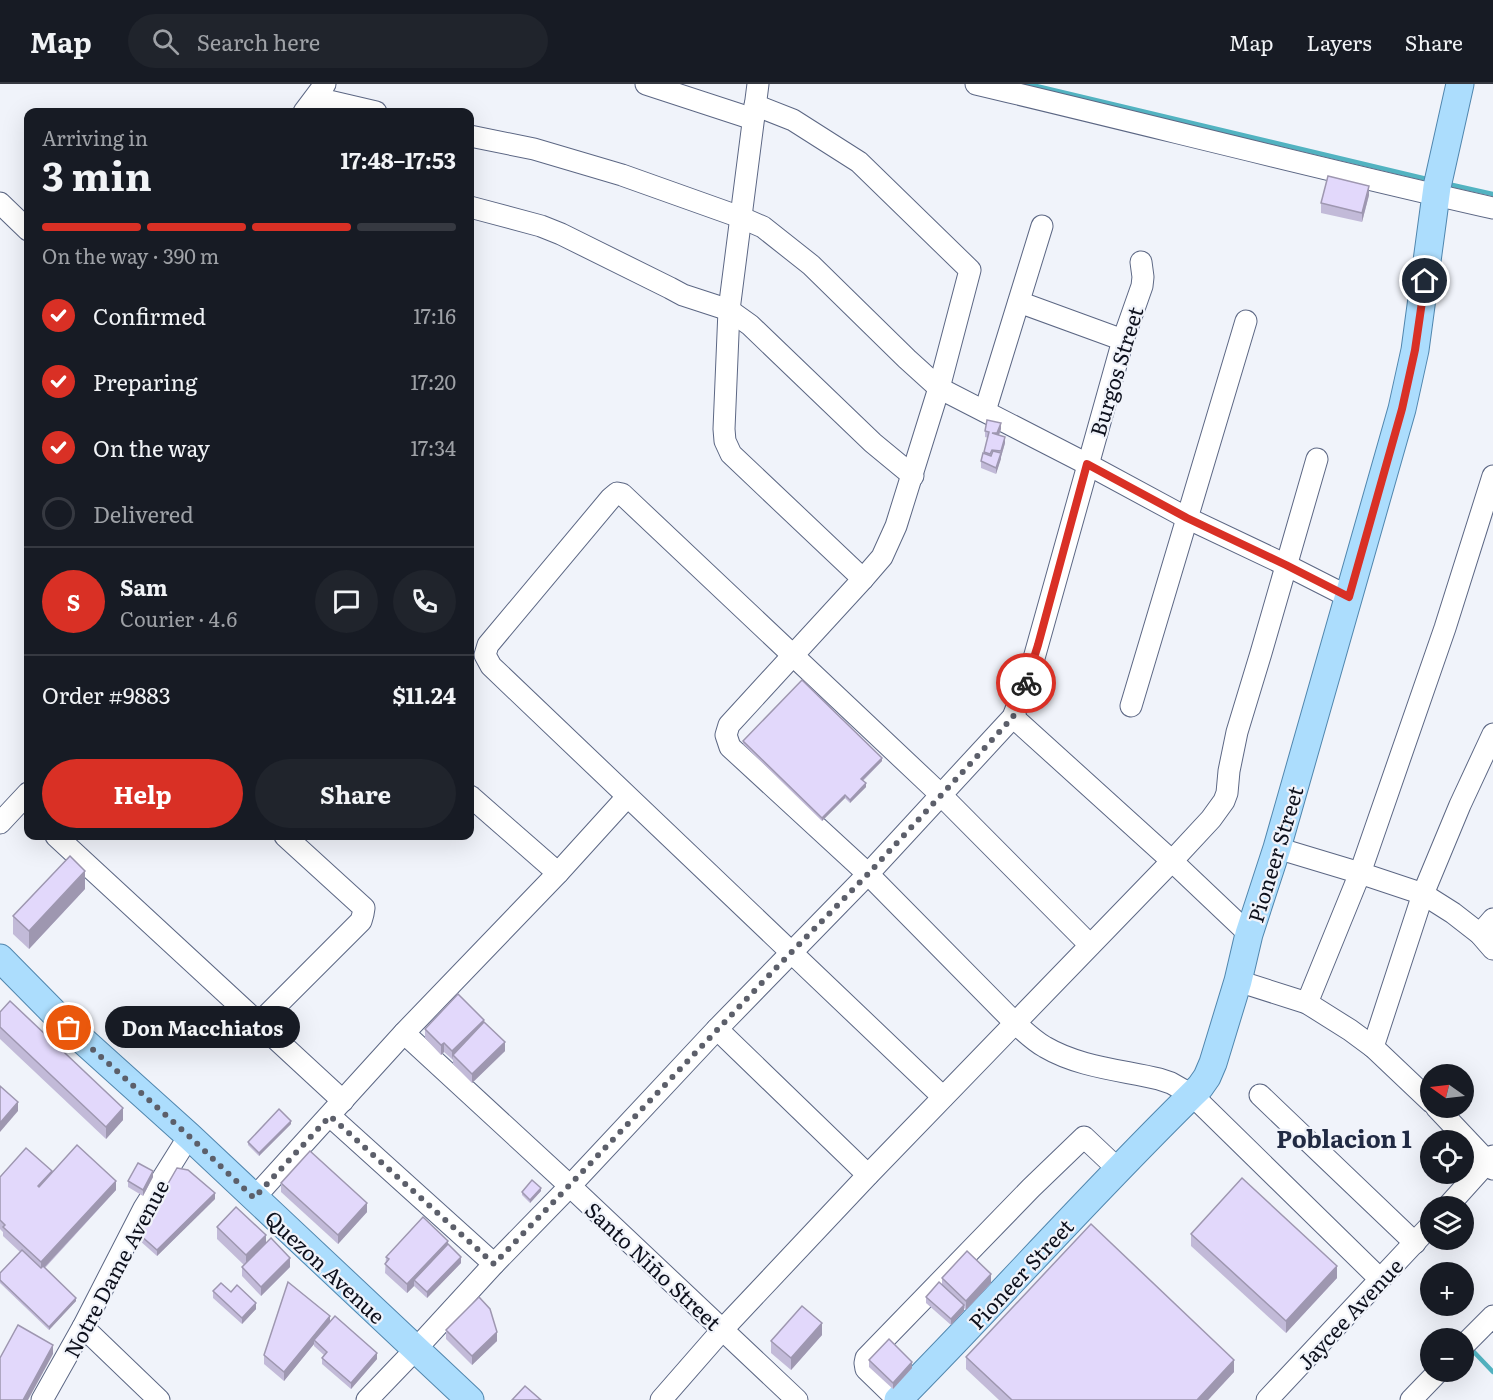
<!DOCTYPE html>
<meta charset="utf-8">
<style>
:root{--surface:#171b24;--page:#20242c;--text:#f1f3f6;--muted:#9ea1a6;--line:#363941;--accent:#d93025}
body{margin:0;font-family:Literata,serif;background:var(--page);color:var(--text);height:100vh;display:flex;flex-direction:column;font-size:22px;white-space:nowrap}
*{box-sizing:border-box;margin:0}
p{font-size:20px;color:var(--muted)}
.icon{flex:none;width:33px;height:33px;fill:none;stroke:currentColor;stroke-width:2;stroke-linecap:round;stroke-linejoin:round}
.map{position:relative;flex:1;overflow:hidden}
.details{position:absolute;left:24px;top:24px;width:450px;height:732px;display:flex;flex-direction:column;background:var(--surface);border-radius:12px;box-shadow:0 6px 24px #0002}
.details>*{flex:none}
.needle{width:39px;rotate:284deg}
.fabs{position:absolute;left:1420px;top:980px;display:grid;gap:12px}
.fabs a{display:grid;place-items:center;width:54px;height:54px;border-radius:50%;background:var(--surface);box-shadow:0 6px 24px #0002;font-size:30px}
.pin{position:absolute;display:grid;place-items:center;width:51px;height:51px;color:#fff;margin:-26px;border:3px solid #fff;border-radius:50%;box-shadow:0 2px 6px #0007}
.courier{position:absolute;display:grid;place-items:center;width:60px;height:60px;margin:-30px;border:4px solid #d93025;border-radius:50%;background:#fff;color:#222;box-shadow:0 2px 8px #0007}
.bubble{position:absolute;height:42px;border-radius:21px;background:var(--surface);box-shadow:0 6px 24px #0002;font-size:20px;font-weight:700;line-height:42px;text-align:center}
.headline em{font-style:normal;font-weight:700}
.headline div{display:flex;flex-direction:column-reverse}
.headline{display:flex;align-items:center;justify-content:space-between;height:102px;padding:0 18px}
h1{font-size:39px;font-weight:700;line-height:45px}
.bar{display:grid;grid-template-columns:repeat(4,1fr);gap:9px 6px;align-content:center;height:72px;padding:0 18px}
.bar i{height:8px;border-radius:4px;background:var(--line)}
.bar .on{background:var(--accent)}
.bar p{grid-column:span 4}
.line{display:flex;align-items:center;gap:15px;padding:0 18px;border-top:2px solid var(--line)}
.line div{flex:1}
.round{display:grid;place-items:center;flex:none;width:63px;height:63px;border-radius:32px;background:var(--page)}
ol{padding:0 18px;list-style:none}
li{display:flex;align-items:center;gap:18px;height:66px}
li p{margin-inline-start:auto}
li .icon{padding:6px;border-radius:50%;background:var(--accent);color:#fff;stroke-width:4}
li:last-child{color:var(--muted)}
li i{width:33px;height:33px;border:3px solid var(--line);border-radius:50%}
.button{display:flex;gap:12px;margin-top:auto;padding:12px 18px}
.button a{flex:1;height:69px;border-radius:36px;background:var(--accent);color:#fff;font-size:24px;font-weight:700;line-height:69px;text-align:center}
.button a+a{background:var(--page);color:var(--text)}
header{display:flex;align-items:center;gap:36px;box-sizing:border-box;height:84px;padding:0 30px;background:var(--surface);border-bottom:2px solid var(--line)}
header strong{font-size:28px}
nav{display:flex;gap:33px;margin-inline-start:auto;font-size:21px}
.search{width:420px;height:54px;background:var(--page);display:flex;align-items:center;gap:15px;box-sizing:border-box;padding:0 21px;border-radius:33px;color:var(--muted);font-size:22px}
.map>svg:first-child{display:block}
.lines{fill:none;stroke-linecap:round;stroke-linejoin:round}
.stream{stroke:#52b3c1;stroke-width:4.5}
.minor-casing{stroke:#5c6784;stroke-width:23}
.major-casing{stroke:#5086ae;stroke-width:29}
.minor{stroke:#fff;stroke-width:21}
.major{stroke:#acddfd;stroke-width:27}
.wall{fill:#c2bad8}
.shaded-wall{fill:#9e97b0}
.building{fill:#e2d8fb;stroke:#9e97b0;stroke-width:1.5}
.done{stroke:#5c5f6a;stroke-width:6;stroke-dasharray:0 10.8}
.route{stroke:#d93025;stroke-width:8}
.labels{text-anchor:middle;dominant-baseline:central;stroke-width:4.5;stroke-linejoin:round;paint-order:stroke}
.street-label{font-size:21px;fill:#0d101c;stroke:#f0f3fa}
.quarter-label{font-size:24px;font-weight:bold;fill:#212a43;stroke:#f0f3fa}
</style>
<header>
<strong>Map</strong>
<div class="search"><svg class="icon" aria-label="search" viewBox="0 0 24 24"><circle cx="10" cy="10" r="6"/><path d="M15 15l6 6"/></svg>Search here</div>
<nav><a>Map</a><a>Layers</a><a>Share</a></nav>
</header>
<div class="map">
<svg width="1493" height="1316" viewBox="0 0 1493 1316">
<rect width="100%" height="100%" fill="#f0f3fa"/>
<g class="lines">
<g class="stream">
<path d="M1028,0L1431,96"/>
<path d="M1448,100L1493,110"/>
<path d="M1473,1267L1493,1288"/>
</g>
<g class="minor-casing">
<g id="minor">
<path d="M646,0L753,35"/>
<path d="M758,0L729,226L724,345L725,357L731,370L863,495"/>
<path d="M976,0C1149,41 1320,85 1493,124"/>
<path d="M316,14L376,28"/>
<path d="M755,21L793,36L859,78L970,186L939,304L896,442L882,473L863,495L729,641L726,651L730,663L868,790L1015,939C1024,947 1034,957 1045,963C1079,983 1121,986 1159,995L1171,999L1192,1011L1380,1195"/>
<path d="M304,28L325,0"/>
<path d="M470,52L534,65L622,91L740,133L763,143L811,181L907,275L939,304L1087,380L1187,434L1286,481L1349,513"/>
<path d="M0,119L28,146"/>
<path d="M470,123L541,142L561,150L670,204L683,211L729,226L750,241L873,359L913,392"/>
<path d="M1019,218L1123,256"/>
<path d="M985,327L1042,142"/>
<path d="M1131,622L1246,237"/>
<path d="M1013,633L1172,777L1249,850"/>
<path d="M470,712L558,789"/>
<path d="M0,739L28,709"/>
<path d="M56,752L343,1017"/>
<path d="M1277,764L1360,789L1423,810L1453,829L1480,850L1493,865"/>
<path d="M1480,850L1493,835"/>
<path d="M1238,897L1307,919L1350,946L1373,963L1431,1018"/>
<path d="M1307,919L1360,789L1445,544L1493,392"/>
<path d="M258,940L361,837L363,830L364,824L285,752"/>
<path d="M717,945L868,1091"/>
<path d="M404,949L570,1102L797,1316"/>
<path d="M1373,963L1423,810L1460,721L1493,650"/>
<path d="M1260,1011L1415,1159"/>
<path d="M943,1013L491,582L485,571L488,561L611,414L617,409L622,410L941,711L1090,861"/>
<path d="M1436,1023L1487,1077L1493,1085"/>
<path d="M330,1032L494,1180"/>
<path d="M254,1114L404,949L558,789L627,713"/>
<path d="M1448,1122L1493,1072"/>
<path d="M83,1243L159,1316"/>
<path d="M1464,1261L1493,1232"/>
<path d="M42,1316L83,1243L144,1124L189,1052"/>
<path d="M367,1316L415,1266L494,1180L570,1102L717,945L868,790L1013,633L1029,592L1123,256L1142,202L1143,193L1141,178"/>
<path d="M661,1316L723,1245L868,1091L1172,777L1211,735L1224,717L1227,709L1229,687L1237,648L1261,569L1317,375"/>
<path d="M898,1316L866,1285L865,1279L866,1274L1031,1104L1084,1053L1119,1086"/>
<path d="M1267,1316L1431,1141"/>
<path d="M1411,1316L1439,1287"/>
</g>
</g>
<g class="major-casing">
<g id="major">
<path d="M0,874L69,944L189,1052L470,1316"/>
<path d="M898,1316C1000,1213 1096,1104 1200,1003L1207,993L1213,979L1238,897L1249,850L1277,764L1402,325L1415,266L1437,103L1460,0"/>
</g>
</g>
<use href="#minor" class="minor"/>
<use href="#major" class="major"/>
</g>
<g class="wall">
<path d="M1369,111L1362,138L1321,129V119Z"/>
<path d="M1001,345L999,351L1005,359L996,390L981,384V377L984,370L988,354L985,353V347Z"/>
<path d="M743,657L882,677L863,697L866,703L850,719L845,714L822,737L743,660Z"/>
<path d="M85,805L29,865L13,850V832Z"/>
<path d="M0,928L123,1036L106,1055L0,955Z"/>
<path d="M484,939L505,967L472,999L453,980V976L444,968L441,971L425,954V945Z"/>
<path d="M291,1040L259,1072L248,1061V1058Z"/>
<path d="M52,1089L116,1106L45,1184L76,1217L49,1246L0,1199V1189L20,1168L3,1152V1148L0,1145V1093Z"/>
<path d="M153,1093L143,1112L128,1103V1097Z"/>
<path d="M281,1099L367,1128L338,1160L281,1108Z"/>
<path d="M541,1107L530,1119L522,1111V1108Z"/>
<path d="M215,1115L157,1172L139,1156V1150Z"/>
<path d="M217,1143L266,1159L290,1183L261,1212L242,1192V1183L244,1181L217,1155Z"/>
<path d="M1191,1150L1337,1194L1286,1249L1191,1162Z"/>
<path d="M448,1160L461,1179L427,1214L414,1202L407,1209L385,1189L386,1173Z"/>
<path d="M942,1194L991,1199L966,1226L964,1224V1227L951,1241L926,1219V1213L942,1201Z"/>
<path d="M213,1207L231,1208L256,1225L242,1240L213,1214Z"/>
<path d="M330,1238L377,1275L351,1305L322,1280V1274L325,1272L314,1262V1260L284,1297L264,1280V1271Z"/>
<path d="M446,1246L497,1257L472,1281L446,1255Z"/>
<path d="M822,1251L791,1286L771,1269V1257Z"/>
<path d="M966,1273L1234,1288L1208,1316H999L966,1285Z"/>
<path d="M869,1276L912,1284L893,1305L869,1283Z"/>
</g>
<g class="shaded-wall">
<path d="M1369,102V111L1362,138V129Z"/>
<path d="M1001,339V345L997,356V349Z"/>
<path d="M1005,353V359L1001,373V367Z"/>
<path d="M1001,369V375L996,390V384Z"/>
<path d="M882,674V677L861,698V695Z"/>
<path d="M866,699V703L850,719V716Z"/>
<path d="M845,711V714L822,737V734Z"/>
<path d="M85,787V805L29,865V847Z"/>
<path d="M484,936V945L453,971L452,976V967Z"/>
<path d="M505,958V967L472,999V990Z"/>
<path d="M444,959V968L441,971V961Z"/>
<path d="M18,1018V1027L0,1048V1039Z"/>
<path d="M123,1024V1036L106,1055V1043Z"/>
<path d="M291,1037V1040L259,1072V1069Z"/>
<path d="M153,1087V1093L143,1112V1106Z"/>
<path d="M116,1097V1106L41,1187V1178Z"/>
<path d="M541,1104V1107L530,1119V1116Z"/>
<path d="M215,1109V1115L157,1172V1166Z"/>
<path d="M367,1119V1128L338,1160V1151Z"/>
<path d="M266,1151V1163L246,1183V1171Z"/>
<path d="M448,1157V1166L414,1196V1202L407,1209V1200Z"/>
<path d="M461,1173V1179L427,1214V1208Z"/>
<path d="M290,1174V1183L261,1212V1203Z"/>
<path d="M1337,1182V1194L1286,1249V1237Z"/>
<path d="M991,1190V1199L966,1226V1217Z"/>
<path d="M76,1214V1217L49,1246V1243Z"/>
<path d="M256,1219V1225L242,1240V1234Z"/>
<path d="M964,1221V1227L951,1241V1235Z"/>
<path d="M330,1232V1241L314,1256V1260L284,1297V1288Z"/>
<path d="M822,1239V1251L791,1286V1274Z"/>
<path d="M497,1248V1257L472,1281V1272Z"/>
<path d="M53,1261V1270L28,1316H23Z"/>
<path d="M377,1269V1275L351,1305V1299Z"/>
<path d="M1234,1276V1288L1208,1316H1197Z"/>
<path d="M912,1278V1284L893,1305V1299Z"/>
</g>
<g class="building">
<path d="M1328,92L1369,102L1362,129L1321,119Z"/>
<path d="M987,336L1001,339L997,349H992L1005,353L1001,367L992,366L990,370L984,368L989,348L985,347Z"/>
<path d="M993,367L1001,369L996,384L981,377L983,369L991,372Z"/>
<path d="M802,596L882,674L861,695L866,699L850,716L845,711L822,734L743,657Z"/>
<path d="M70,772L85,787L29,847L13,832Z"/>
<path d="M458,910L484,936L452,967L444,959L441,961L425,945Z"/>
<path d="M10,917L123,1024L106,1043L0,943V928Z"/>
<path d="M484,938L505,958L472,990L453,971Z"/>
<path d="M0,1002L18,1018L0,1039Z"/>
<path d="M279,1025L291,1037L259,1069L248,1058Z"/>
<path d="M77,1061L116,1097L41,1178L3,1143L5,1141L0,1136V1093L26,1064L52,1087L38,1102L39,1103Z"/>
<path d="M310,1067L367,1119L338,1151L281,1099Z"/>
<path d="M138,1079L153,1087L143,1106L128,1097Z"/>
<path d="M177,1084L188,1086L215,1109L157,1166L139,1150Z"/>
<path d="M1242,1094L1337,1182L1286,1237L1191,1150Z"/>
<path d="M532,1096L541,1104L530,1116L522,1108Z"/>
<path d="M236,1123L266,1151L246,1171L217,1143Z"/>
<path d="M423,1133L448,1157L407,1200L385,1180L389,1175L386,1173Z"/>
<path d="M1091,1140L1234,1276L1197,1316H1012L966,1273Z"/>
<path d="M271,1154L290,1174L261,1203L242,1183Z"/>
<path d="M448,1160L461,1173L427,1208L414,1196Z"/>
<path d="M22,1166L41,1184L43,1182L76,1214L49,1243L0,1196V1189Z"/>
<path d="M967,1167L991,1190L966,1217L942,1194Z"/>
<path d="M288,1198L330,1232L284,1288L264,1271Z"/>
<path d="M939,1198L964,1221L951,1235L926,1213Z"/>
<path d="M221,1199L231,1208L237,1201L256,1219L242,1234L213,1207Z"/>
<path d="M479,1213L490,1225L497,1248L472,1272L446,1246Z"/>
<path d="M802,1222L822,1239L791,1274L771,1257Z"/>
<path d="M335,1232L377,1269L351,1299L322,1274L327,1268L314,1256Z"/>
<path d="M18,1241L53,1261L23,1316H0V1274Z"/>
<path d="M889,1255L912,1278L893,1299L869,1276Z"/>
<path d="M525,1302L541,1316H512Z"/>
</g>
<g class="lines">
<path class="done" d="M69,944L189,1052L254,1114L330,1032L494,1180L586,1084L777,883L868,790L970,680L1013,633L1026,599"/>
<path class="route" d="M1026,599L1038,561L1087,380L1187,434L1286,481L1349,513L1402,325L1415,266L1425,197"/>
</g>
<g class="labels">
<g class="street-label">
<text transform="translate(1115 287) rotate(-73)">Burgos Street</text>
<text transform="translate(1274 770) rotate(-73)">Pioneer Street</text>
<text transform="translate(654 1181) rotate(43)">Santo Niño Street</text>
<text transform="translate(326 1182) rotate(43)">Quezon Avenue</text>
<text transform="translate(115 1184) rotate(-62)">Notre Dame Avenue</text>
<text transform="translate(1020 1189) rotate(-47)">Pioneer Street</text>
<text transform="translate(1349 1229) rotate(-47)">Jaycee Avenue</text>
</g>
<g class="quarter-label">
<text x="1344" y="1053">Poblacion 1</text>
</g>
</g>
</svg>
<div class="fabs">
<a><svg class="needle" viewBox="-14 -14 28 28"><path d="M0-13l5 13h-10z" fill="#e53935"/><path d="M0 13l5-13h-10z" fill="#9ea1a6"/></svg></a>
<a><svg class="icon" aria-label="locate" viewBox="0 0 24 24"><circle cx="12" cy="12" r="6"/><path d="M12 2v4M12 18v4M2 12h4M18 12h4"/></svg></a>
<a><svg class="icon" aria-label="layers" viewBox="0 0 24 24"><path d="M12 4l9 5-9 5-9-5zM3 14l9 5 9-5"/></svg></a>
<a>+</a>
<a>−</a>
</div>
<div class="pin" style="left:69px;top:944px;background:#ea580c"><svg class="icon" aria-label="bag" viewBox="0 0 24 24"><path d="M5 8h14l-1 12H6zM9 8a3 3 0 0 1 6 0"/></svg></div>
<div class="pin" style="left:1425px;top:197px;background:#1f2937"><svg class="icon" aria-label="home" viewBox="0 0 24 24"><path d="M3 11l9-7 9 7M6 9v11h12V9"/></svg></div>
<div class="courier" style="left:1026px;top:599px"><svg class="icon" aria-label="bike" viewBox="0 0 24 24"><circle cx="6" cy="16" r="4"/><circle cx="18" cy="16" r="4"/><path d="M6 16l4-8h5l3 8M10 8l3 8H6M13 5h3"/></svg></div>
<div class="bubble" style="left:105px;top:922px;width:195px">Don Macchiatos</div>
<section class="details">
<div class="headline"><div><h1>3 min</h1><p>Arriving in</p></div><em>17:48–17:53</em></div>
<div class="bar"><i class="on"></i><i class="on"></i><i class="on"></i><i></i><p>On the way · 390 m</p></div>
<ol>
<li><svg class="icon" aria-label="check" viewBox="0 0 24 24"><path d="M5 12l5 5 9-10"/></svg>Confirmed<p>17:16</p></li>
<li><svg class="icon" aria-label="check" viewBox="0 0 24 24"><path d="M5 12l5 5 9-10"/></svg>Preparing<p>17:20</p></li>
<li><svg class="icon" aria-label="check" viewBox="0 0 24 24"><path d="M5 12l5 5 9-10"/></svg>On the way<p>17:34</p></li>
<li><i></i>Delivered</li>
</ol>
<div class="line" style="height:108px"><b class="round" style="background:var(--accent);color:#fff">S</b><div><b>Sam</b><p>Courier · 4.6</p></div><a class="round"><svg class="icon" aria-label="chat" viewBox="0 0 24 24"><path d="M4 5h16v11H9l-5 4z"/></svg></a><a class="round"><svg class="icon" aria-label="phone" viewBox="0 0 24 24"><path d="M5 4h4l2 5-3 2q2 4 5 5l2-3 5 2v4C11 20 4 13 5 4z"/></svg></a></div>
<div class="line" style="height:78px"><div>Order #9883</div><b>$11.24</b></div>
<div class="button"><a>Help</a><a>Share</a></div>
</section>
</div>
